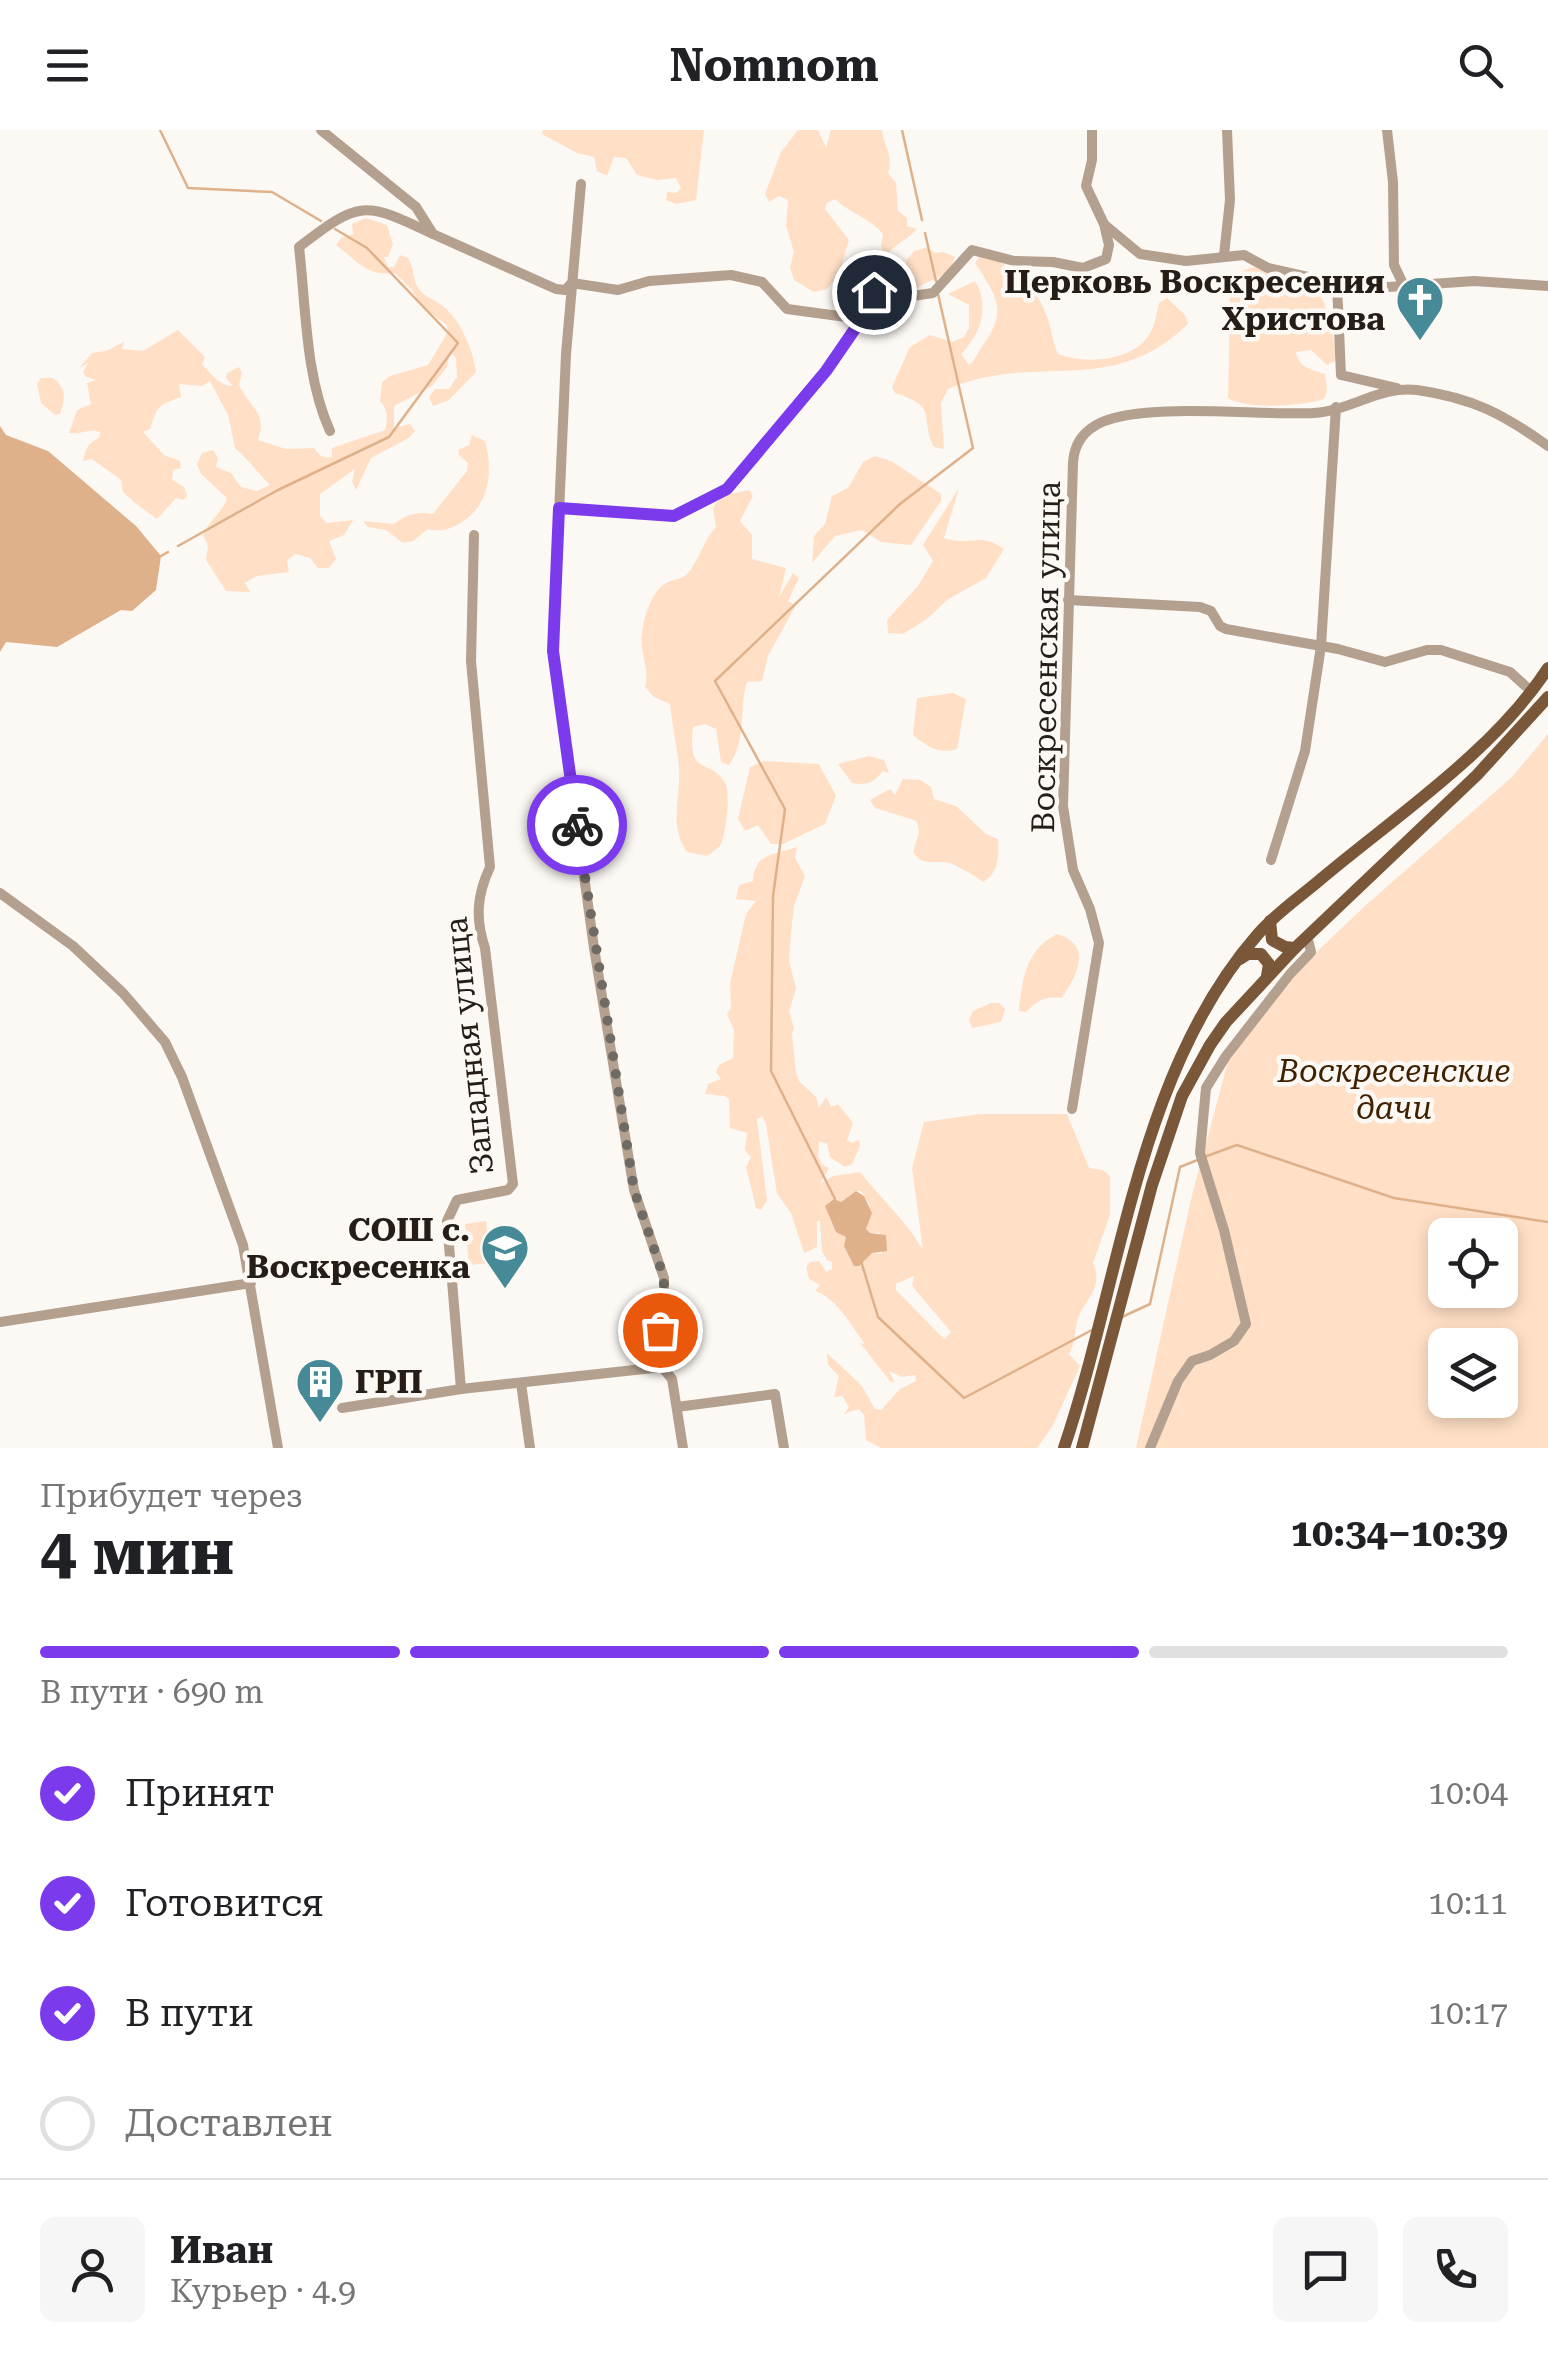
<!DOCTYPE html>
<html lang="ru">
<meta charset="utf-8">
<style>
:root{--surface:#fff;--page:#f6f6f6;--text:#202124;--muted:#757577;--line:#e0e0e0;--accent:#7c3aed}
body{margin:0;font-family:"Roboto Serif",serif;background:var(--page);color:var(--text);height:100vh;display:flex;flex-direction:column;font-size:38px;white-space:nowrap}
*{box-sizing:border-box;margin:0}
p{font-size:32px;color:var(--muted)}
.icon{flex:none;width:55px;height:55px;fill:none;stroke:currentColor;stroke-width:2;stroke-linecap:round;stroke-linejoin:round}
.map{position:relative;height:1318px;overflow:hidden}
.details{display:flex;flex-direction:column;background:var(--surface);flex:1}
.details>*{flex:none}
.buttons{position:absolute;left:1428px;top:1088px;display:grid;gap:20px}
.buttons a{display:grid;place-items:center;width:90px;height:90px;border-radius:15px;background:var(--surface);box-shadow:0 5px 15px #0003;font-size:50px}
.pin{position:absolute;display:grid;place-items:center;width:85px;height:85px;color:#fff;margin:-42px;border:5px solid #fff;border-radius:50%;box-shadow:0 2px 10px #0007}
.courier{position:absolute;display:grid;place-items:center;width:100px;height:100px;margin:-50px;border:8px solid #7c3aed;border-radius:50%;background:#fff;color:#222;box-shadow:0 2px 12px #0007}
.head em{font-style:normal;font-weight:700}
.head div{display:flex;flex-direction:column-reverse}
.head{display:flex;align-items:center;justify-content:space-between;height:170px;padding:0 40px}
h1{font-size:65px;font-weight:700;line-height:75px}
.bar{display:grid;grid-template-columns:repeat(4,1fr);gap:15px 10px;align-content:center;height:120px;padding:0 40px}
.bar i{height:12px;border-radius:8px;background:var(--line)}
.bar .current{background:var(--accent)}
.bar p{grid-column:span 4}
.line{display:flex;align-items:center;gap:25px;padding:0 40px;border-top:2px solid var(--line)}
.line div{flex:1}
.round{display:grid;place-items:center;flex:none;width:105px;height:105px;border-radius:15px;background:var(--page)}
ol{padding:0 40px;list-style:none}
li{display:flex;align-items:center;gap:30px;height:110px}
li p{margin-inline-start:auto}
li .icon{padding:10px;border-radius:50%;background:var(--accent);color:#fff;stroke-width:4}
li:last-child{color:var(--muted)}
li i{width:55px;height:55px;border:5px solid var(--line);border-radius:50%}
header{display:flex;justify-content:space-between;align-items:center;height:130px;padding:0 40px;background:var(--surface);font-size:45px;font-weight:700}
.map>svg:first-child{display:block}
.green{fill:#ffe0c6;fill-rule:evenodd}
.water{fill:#dfb18a}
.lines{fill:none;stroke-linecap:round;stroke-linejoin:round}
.stream{stroke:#dfb18a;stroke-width:2.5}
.minor{stroke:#b4a08f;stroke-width:10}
.major{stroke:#795738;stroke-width:12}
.done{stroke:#706a64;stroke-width:10;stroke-dasharray:0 18}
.route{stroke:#7c3aed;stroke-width:12}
.labels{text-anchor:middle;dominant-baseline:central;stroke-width:9;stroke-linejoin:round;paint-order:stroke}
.poi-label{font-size:32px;font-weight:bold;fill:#251d16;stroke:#fcf8f4;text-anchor:end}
.street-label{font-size:32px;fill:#251d16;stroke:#fcf8f4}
.park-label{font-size:32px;font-style:italic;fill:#402202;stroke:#fcf8f4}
</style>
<header><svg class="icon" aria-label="menu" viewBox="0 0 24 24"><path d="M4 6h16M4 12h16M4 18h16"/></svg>Nomnom<svg class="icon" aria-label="search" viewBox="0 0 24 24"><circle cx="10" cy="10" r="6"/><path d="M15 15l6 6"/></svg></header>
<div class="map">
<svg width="1548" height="1318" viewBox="0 0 1548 1318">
<rect width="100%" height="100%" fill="#fcf8f4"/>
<g class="green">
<path d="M543,0H704L696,70L676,74L666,70L667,62L676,63L681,58L676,48L657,50L637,45L626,28L614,27L607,46L597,41L594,27L577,23L542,4Z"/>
<path d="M798,0H818L826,18L831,0H882C884,17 894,26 888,43L896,53L898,81L907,88V96L917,99C907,110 893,115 885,127L881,116L883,104C871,89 851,84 835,69L827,73L825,79L849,110L839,144L827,159L814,162L794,150L790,137L794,122L786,96L788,70L779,66L769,72L765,64L781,22Z"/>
<path d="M366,88L387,95L393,114L388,127H384L388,137H394L400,125L408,128C415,138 412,149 418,158C424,167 436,170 444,177C461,191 473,220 476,242L449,270L433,276L429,267L435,259H449L457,247L456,228L450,221L447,237L432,256L394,276V298L410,294L415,301L409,308L371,328L356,360L352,352L355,339L320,364V386L327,393L353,390L344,405L329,411L336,429L329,438H318L310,428L295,424L287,431L289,442L257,446L245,453L250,462L226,461L206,430L208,416L203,405C209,390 222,383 227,368L201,344L197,334L202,323L213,320L218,328L216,337L231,343L241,357L257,361L270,355C257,342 249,330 235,318L228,285L210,251L202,256L179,254L181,267C157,276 158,275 150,299L143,302L164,325L180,331L181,338L173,340L172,350L184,357L187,366L183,370L176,368L157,389L135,373L123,362L121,350L92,329L83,331C85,319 88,313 99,308L100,302C89,298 81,305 69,303L77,280L91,274L87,253L96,250L86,247L83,242L88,233L79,238L92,223L106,221L124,212L122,219L143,221L178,200L205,227L202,234C211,244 220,256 233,256L226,248L227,243L239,237L242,243L239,255C250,278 268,283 258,310L286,319L314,318C319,325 323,329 332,327V318L385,300C388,290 388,279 380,271L382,252L390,246L428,235L448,202L447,195L422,177L412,160L395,143C365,146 359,132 336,115L341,108L353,104L352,94Z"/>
<path d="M928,117L934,123L943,122L955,127L949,142L914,159L904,155L908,144L906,131L914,121Z"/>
<path d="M980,125C1007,129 1037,158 1046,184C1052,197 1052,211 1058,224C1086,235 1140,232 1153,197C1156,189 1157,181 1159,173L1167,168L1185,185L1188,194C1111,269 1037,221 948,259L941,273L944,319L934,317C919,288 940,277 895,263L892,257L910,217L930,205L952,212L964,207L969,198V175L948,164L975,151C990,176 981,204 961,224L969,235C976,229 978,222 983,215C1009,180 995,164 975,133Z"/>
<path d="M1255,137C1274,146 1293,145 1308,151C1326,160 1337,212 1335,231L1327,235L1311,220L1296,222C1298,237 1312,240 1325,244L1327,260L1324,269C1304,276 1245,280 1228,268L1230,163C1234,148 1238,140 1255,137Z"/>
<path d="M41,248H53C67,259 65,268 60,284L55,285L41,273L37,254Z"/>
<path d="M472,305L485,311C493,340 490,372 465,390C453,398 442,403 428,399L413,411L403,413L386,400L368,397L363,391L394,394C406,384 418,381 433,384L467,341L468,333L459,325L458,320L469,315Z"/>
<path d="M875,326L891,331L941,364V371L911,415L881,412L862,400L835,406L812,433L814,406L825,394L832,366L848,358L863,332Z"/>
<path d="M959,358L944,408C969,417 980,401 1004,419L986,448L947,470L927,489L903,504L888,503L887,490L918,456L933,431L923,415Z"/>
<path d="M749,360L753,366L740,391L752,405V429L786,438L779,467L793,443L799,448L788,471L796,475L768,526L762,551L747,552C738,580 748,609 729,635L721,632L716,599L705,594L693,597C687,649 711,627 725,653C731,663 726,706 720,716C719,717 709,725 707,726L687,722C668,695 681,669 679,637C677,616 672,595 670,574L654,567L645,557C650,536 639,523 642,503C644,487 651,462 666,453C673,449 681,450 687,444C700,430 703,410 716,397L713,378L721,366Z"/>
<path d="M953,563L966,569L957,619C940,625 926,616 913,605L917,568Z"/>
<path d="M1548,604V1318H1136L1192,1065L1230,924L1271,865L1366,775L1512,647ZM1445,1105H1500V1160H1445ZM1445,1215H1500V1270H1445Z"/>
<path d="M869,626L884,630L889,643L883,641C874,652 867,656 852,653L838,634Z"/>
<path d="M764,631L819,634L836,666L825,694L783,714H771L758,695L745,701L738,689L750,637Z"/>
<path d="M903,649L920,650L931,657L934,669L956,676L986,704L998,709C999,725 999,743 983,752C974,745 963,739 952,734C935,728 925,739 913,722L919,702L917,691L875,678L870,670L890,659L895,665Z"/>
<path d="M797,717L795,728L805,746L794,776L791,803L789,830L796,859L789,881L794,898L792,903L796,943L799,951L816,967L819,978L826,967L831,977L838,974L853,993L847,1010L852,1013L859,1010L860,1016L852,1034L845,1037L830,1027L827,1014L819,1011L818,1026L822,1035L829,1038L820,1054L833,1046L860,1042C881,1069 906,1090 923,1120L912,1038L924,992L980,984H1067L1089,1038L1103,1040L1110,1046V1085L1093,1133C1105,1159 1083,1169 1077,1192C1074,1205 1076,1210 1069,1224L1080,1236L1052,1297L1037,1318H881L866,1310L864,1285L859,1279L844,1284L849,1277L842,1266L834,1267L839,1246L828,1235L827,1223L862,1256L875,1279L881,1280L900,1259L916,1251L915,1245L902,1247L889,1241L895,1253L890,1251L860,1213L865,1214C852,1197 836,1167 815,1161L820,1155L809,1149L806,1137L810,1132L819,1131L826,1142L832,1139V1132L827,1130L822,1121L820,1091H817V1117L804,1123L791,1083L777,1064L766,994L762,986L757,990L767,1070L761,1080L756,1078L746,1037L751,1027L745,1020L747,1003L730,998L729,969L725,966L705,964L708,954L721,949L716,942L719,935L733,928L734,900L727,884L731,878L730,853L746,784L756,771L736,769L739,755L753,751C754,723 774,725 797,717ZM856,1061H861L870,1075L866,1099L870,1103H880L882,1124L872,1123L864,1127L848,1111L834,1069L841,1072ZM914,1146L912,1156L951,1202L944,1209L896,1160V1154Z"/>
<path d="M1057,804C1093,815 1078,844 1062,868C1045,866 1038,870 1026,882L1019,881C1022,849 1026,820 1057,804Z"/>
<path d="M991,873H999L1005,879L1001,892L972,898L969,889L973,881Z"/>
<path d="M486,1091L490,1133L469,1135L465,1094Z"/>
</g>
<g class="water">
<path d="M0,296L6,305L48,321L136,396L161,426L156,460L132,481L121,480L57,517L6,512L0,522Z"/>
<path d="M856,1061L864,1066L872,1083L866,1099L870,1103L886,1105L887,1121L872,1123L859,1136H854L844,1116L846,1107L836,1102L825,1076L834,1069L841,1072Z"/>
</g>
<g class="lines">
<g class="stream">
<path d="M160,0L188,58L272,62L321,91"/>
<path d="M902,0L922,90"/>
<path d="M925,103L936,151"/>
<path d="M178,416L278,360L389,307L458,213L367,118L335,99"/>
<path d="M161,426L168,422"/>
<path d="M1207,1026L1237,1015L1394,1068L1548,1092"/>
<path d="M835,1069L771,941L773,766L785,679L715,551L900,374L973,318L938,164"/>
<path d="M861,1131L878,1187L964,1268L1092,1200"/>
<path d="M1122,1187L1150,1174L1180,1037L1200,1029"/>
</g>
<g class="minor">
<path d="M321,0L416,77L433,104L556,159L565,160L572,153L618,160L649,151L731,145L762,152L787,179L861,189"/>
<path d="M1387,0L1393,52L1394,135L1404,156"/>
<path d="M581,54L566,224L553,521L594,818L634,1060L664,1148V1183L659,1219L662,1237L672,1249L683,1318"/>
<path d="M1105,95L1140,124L1186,131L1244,125L1268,138L1348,156L1374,158L1474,151L1548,156"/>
<path d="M1224,125L1230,70L1227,0"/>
<path d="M1337,154L1341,245L1397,258"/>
<path d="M330,301C305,246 306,176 299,117C360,70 364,71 433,104"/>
<path d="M559,378L674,386L727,359L826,241L861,189L874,162L906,167L933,163L972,120L1014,131L1053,132L1083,138L1106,129L1109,115L1104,94L1086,56L1092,30V0"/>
<path d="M1068,470L1200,477L1211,481L1220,496L1226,499L1338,519L1385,532L1427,520H1441L1510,542L1531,561"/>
<path d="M1271,730L1305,621L1321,516L1336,277"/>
<path d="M0,763L73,816L123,863L165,912L182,947L243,1115L278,1318"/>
<path d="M1072,979L1099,813L1090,779L1073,740L1063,676L1073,333C1074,314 1084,300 1102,292C1149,272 1259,286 1314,283C1350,281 1381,255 1417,260C1473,268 1503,284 1548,316"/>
<path d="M0,1192L251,1153"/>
<path d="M521,1253L530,1318"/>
<path d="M461,1259L447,1091L457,1070L508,1060L513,1054L485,818C475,788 477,765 490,737L471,531L474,405"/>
<path d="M677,1277L775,1264L784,1318"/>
<path d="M342,1278L461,1259L662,1237"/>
<path d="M1150,1318L1178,1251L1192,1231L1210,1225L1234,1211L1246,1194L1224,1100L1200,1023L1206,958L1226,926L1290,844L1311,822L1307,806"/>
</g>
<g class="major">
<path d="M1270,791L1272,810L1285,817L1295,818"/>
<path d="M1240,829L1248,824H1261L1269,834L1267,846"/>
<path d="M1064,1318C1121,1150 1137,942 1258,804C1276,783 1300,767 1321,749C1396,686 1494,621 1548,538"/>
<path d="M1082,1318L1152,1055L1182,966L1210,915L1226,892L1295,818L1477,645L1548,567"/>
</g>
</g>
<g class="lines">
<path class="done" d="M577,695L634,1060L664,1148V1183L660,1200"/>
<path class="route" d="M577,695L553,521L559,378L674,386L727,359L826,241L861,190L874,162"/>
</g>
<defs>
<g id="church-pin" transform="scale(2.5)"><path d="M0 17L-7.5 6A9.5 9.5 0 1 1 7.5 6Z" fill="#468a98" stroke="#fcf8f4"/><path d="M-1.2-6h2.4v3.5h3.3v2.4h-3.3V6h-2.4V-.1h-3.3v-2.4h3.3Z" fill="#fff"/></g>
<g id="school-pin" transform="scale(2.5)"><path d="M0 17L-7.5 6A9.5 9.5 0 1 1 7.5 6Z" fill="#468a98" stroke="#fcf8f4"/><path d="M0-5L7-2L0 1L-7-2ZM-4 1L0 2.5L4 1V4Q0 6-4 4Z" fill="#fff"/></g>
<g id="building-pin" transform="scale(2.5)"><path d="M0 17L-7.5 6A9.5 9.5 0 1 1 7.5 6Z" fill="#468a98" stroke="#fcf8f4"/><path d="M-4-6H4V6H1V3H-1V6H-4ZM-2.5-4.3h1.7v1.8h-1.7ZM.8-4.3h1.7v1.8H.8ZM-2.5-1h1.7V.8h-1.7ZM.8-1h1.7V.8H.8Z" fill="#fff"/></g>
</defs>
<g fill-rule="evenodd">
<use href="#church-pin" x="1420" y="170"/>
<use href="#school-pin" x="505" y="1118"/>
<use href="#building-pin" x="320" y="1252"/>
</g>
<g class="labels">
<g class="poi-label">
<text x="1385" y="152">Церковь Воскресения<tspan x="1385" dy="37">Христова</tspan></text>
<text x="470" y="1100">СОШ с.<tspan x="470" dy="37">Воскресенка</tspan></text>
<text x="355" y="1252" text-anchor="start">ГРП</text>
</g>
<g class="street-label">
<text transform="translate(1046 527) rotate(-89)">Воскресенская улица</text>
<text transform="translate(469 916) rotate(-96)">Западная улица</text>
</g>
<g class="park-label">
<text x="1394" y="941">Воскресенские<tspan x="1394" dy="37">дачи</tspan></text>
</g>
</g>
</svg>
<div class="buttons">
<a><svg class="icon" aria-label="locate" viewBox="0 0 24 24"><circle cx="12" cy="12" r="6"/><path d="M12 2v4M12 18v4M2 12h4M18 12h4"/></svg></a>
<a><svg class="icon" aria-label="layers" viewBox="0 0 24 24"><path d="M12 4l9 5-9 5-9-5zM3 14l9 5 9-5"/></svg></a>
</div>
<div class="pin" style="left:660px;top:1200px;background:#ea580c"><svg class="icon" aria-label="bag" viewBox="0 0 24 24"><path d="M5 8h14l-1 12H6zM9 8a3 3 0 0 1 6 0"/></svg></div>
<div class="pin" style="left:874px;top:162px;background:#1f2937"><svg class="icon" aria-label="home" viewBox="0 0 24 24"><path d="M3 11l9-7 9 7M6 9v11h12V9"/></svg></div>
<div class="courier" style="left:577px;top:695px"><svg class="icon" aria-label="bike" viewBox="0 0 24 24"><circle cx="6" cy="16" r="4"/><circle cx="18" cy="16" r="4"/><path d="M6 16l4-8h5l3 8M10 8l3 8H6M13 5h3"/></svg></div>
</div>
<section class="details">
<div class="head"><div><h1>4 мин</h1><p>Прибудет через</p></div><em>10:34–10:39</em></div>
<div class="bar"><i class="current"></i><i class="current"></i><i class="current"></i><i></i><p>В пути · 690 m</p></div>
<ol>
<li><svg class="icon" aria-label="check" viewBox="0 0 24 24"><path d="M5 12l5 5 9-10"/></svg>Принят<p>10:04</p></li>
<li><svg class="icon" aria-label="check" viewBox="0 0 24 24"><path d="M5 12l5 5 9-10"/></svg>Готовится<p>10:11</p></li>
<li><svg class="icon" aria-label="check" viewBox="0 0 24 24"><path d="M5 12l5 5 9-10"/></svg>В пути<p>10:17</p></li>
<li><i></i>Доставлен</li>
</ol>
<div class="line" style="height:180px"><a class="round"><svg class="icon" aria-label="person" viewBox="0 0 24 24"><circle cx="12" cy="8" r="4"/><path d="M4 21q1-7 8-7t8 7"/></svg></a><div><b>Иван</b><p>Курьер · 4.9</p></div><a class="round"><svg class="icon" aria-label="chat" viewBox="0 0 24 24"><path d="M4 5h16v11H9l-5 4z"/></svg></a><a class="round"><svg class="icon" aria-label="phone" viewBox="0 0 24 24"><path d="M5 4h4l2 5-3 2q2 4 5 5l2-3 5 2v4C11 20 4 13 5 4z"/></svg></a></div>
</section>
